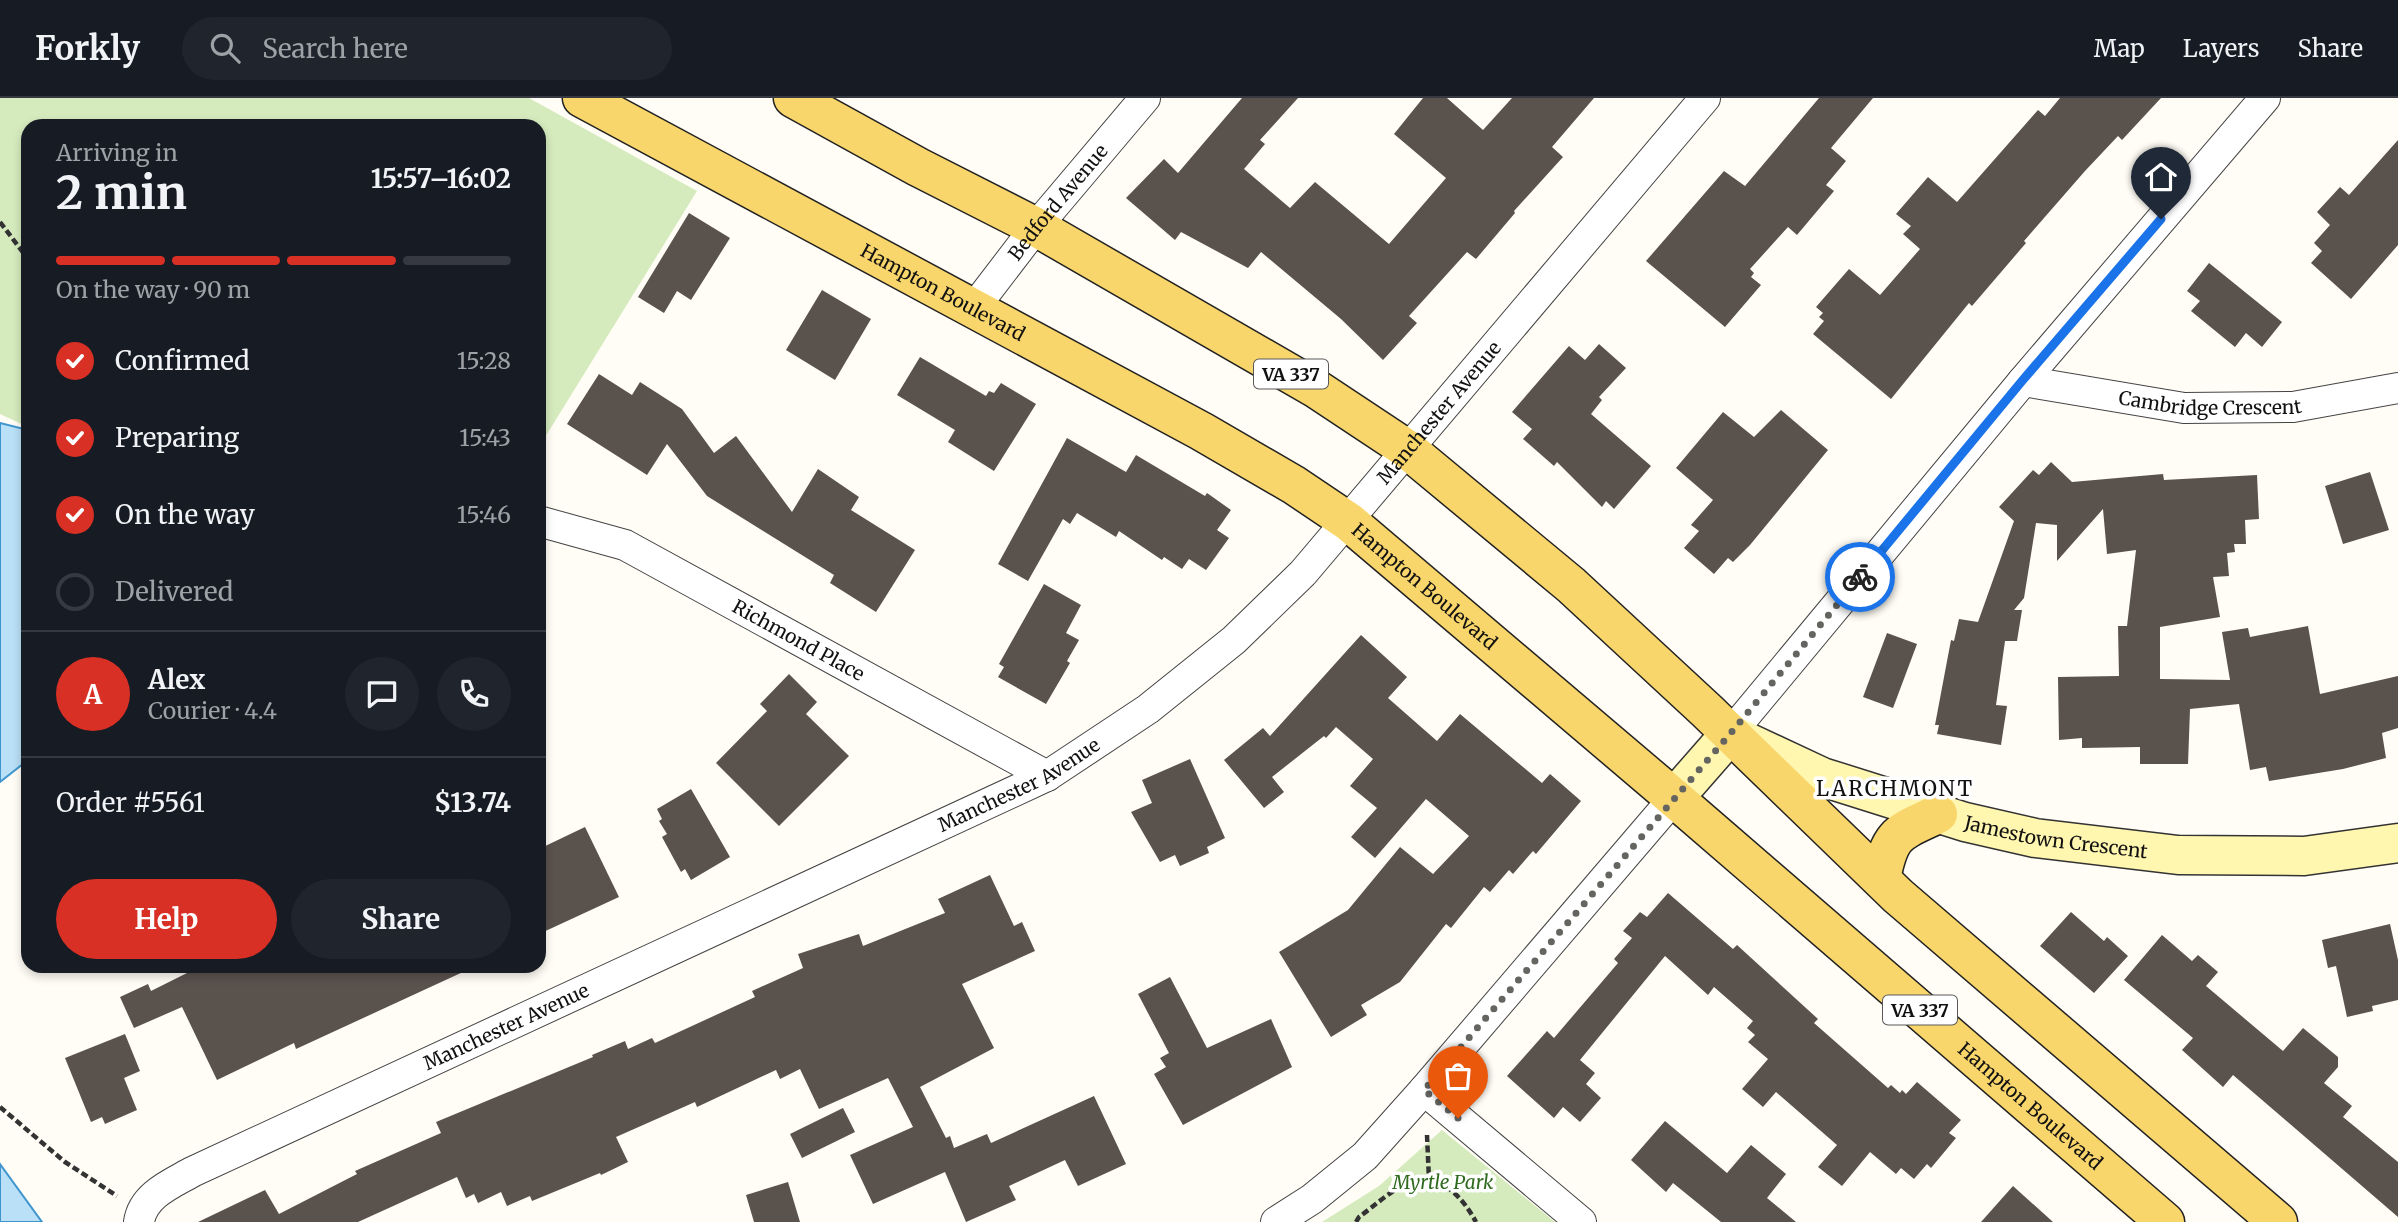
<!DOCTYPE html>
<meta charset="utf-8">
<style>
:root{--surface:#171b24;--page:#20242c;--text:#f1f3f6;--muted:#9ea1a6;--line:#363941;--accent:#d93025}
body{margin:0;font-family:Merriweather,serif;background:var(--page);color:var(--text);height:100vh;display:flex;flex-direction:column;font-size:26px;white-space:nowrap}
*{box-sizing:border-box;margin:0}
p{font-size:23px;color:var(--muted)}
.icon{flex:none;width:38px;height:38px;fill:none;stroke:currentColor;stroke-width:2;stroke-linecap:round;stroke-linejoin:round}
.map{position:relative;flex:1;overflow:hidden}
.panel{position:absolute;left:21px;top:21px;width:525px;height:854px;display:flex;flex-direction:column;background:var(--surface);border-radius:21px;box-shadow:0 4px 10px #0003}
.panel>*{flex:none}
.pin{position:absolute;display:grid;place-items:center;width:60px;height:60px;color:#fff;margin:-72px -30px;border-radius:50% 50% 50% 0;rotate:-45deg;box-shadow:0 0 7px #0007}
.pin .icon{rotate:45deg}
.courier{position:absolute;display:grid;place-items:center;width:70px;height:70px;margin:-35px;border:5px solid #1a73e8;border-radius:50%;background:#fff;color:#222;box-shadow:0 2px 9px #0007}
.overview em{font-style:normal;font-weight:700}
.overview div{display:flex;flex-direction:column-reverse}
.overview{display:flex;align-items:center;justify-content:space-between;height:119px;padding:0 35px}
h1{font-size:46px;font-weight:700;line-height:52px}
.bar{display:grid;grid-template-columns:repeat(4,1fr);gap:10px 7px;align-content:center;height:84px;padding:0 35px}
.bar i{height:9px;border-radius:5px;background:var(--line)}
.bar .selected{background:var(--accent)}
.bar p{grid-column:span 4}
.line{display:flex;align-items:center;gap:18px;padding:0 35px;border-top:2px solid var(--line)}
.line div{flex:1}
.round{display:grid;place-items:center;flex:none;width:74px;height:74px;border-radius:37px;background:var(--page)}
ol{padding:0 35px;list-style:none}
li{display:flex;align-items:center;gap:21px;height:77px}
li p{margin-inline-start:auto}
li .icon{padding:7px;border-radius:50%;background:var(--accent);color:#fff;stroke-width:4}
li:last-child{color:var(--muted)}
li i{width:38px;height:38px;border:4px solid var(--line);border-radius:50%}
.cta{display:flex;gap:14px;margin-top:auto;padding:14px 35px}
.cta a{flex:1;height:80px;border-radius:42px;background:var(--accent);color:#fff;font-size:28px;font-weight:700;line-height:80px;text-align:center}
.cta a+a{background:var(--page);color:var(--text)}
header{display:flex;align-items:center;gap:42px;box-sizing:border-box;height:98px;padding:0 35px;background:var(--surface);border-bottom:2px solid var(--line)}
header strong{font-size:33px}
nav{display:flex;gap:38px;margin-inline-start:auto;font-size:24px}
.search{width:490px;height:63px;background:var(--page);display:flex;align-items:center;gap:18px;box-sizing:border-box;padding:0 24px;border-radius:38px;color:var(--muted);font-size:26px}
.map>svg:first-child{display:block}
.green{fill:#d5ebbd}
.water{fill:#b9e0f7;stroke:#3f96cf;stroke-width:2}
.building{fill:#5a524d}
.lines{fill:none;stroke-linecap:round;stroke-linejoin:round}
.street-casing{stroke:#444;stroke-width:32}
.secondary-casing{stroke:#333;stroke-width:41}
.primary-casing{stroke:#222;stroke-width:41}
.path{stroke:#333;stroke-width:4.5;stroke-dasharray:7 3.5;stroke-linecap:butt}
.street{stroke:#fff;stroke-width:30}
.secondary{stroke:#fff6b0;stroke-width:38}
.primary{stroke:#f9d66b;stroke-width:38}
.done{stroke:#646461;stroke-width:7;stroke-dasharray:0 12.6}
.route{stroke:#1a73e8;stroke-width:9}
.labels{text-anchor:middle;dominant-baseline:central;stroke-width:7;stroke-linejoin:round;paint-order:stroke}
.shield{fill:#fff;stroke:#585858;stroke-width:2}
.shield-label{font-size:18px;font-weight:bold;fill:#111}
.street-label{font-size:19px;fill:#111;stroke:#fff}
.park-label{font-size:19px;font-style:italic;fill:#2f6b1f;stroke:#fff}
.neighbourhood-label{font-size:21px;letter-spacing:2px;fill:#111;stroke:#fff}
</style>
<header>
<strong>Forkly</strong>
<div class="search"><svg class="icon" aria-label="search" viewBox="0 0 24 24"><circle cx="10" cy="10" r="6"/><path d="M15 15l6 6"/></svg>Search here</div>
<nav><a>Map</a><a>Layers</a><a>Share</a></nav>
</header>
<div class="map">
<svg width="2398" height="1124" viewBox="0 0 2398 1124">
<rect width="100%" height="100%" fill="#fffdf5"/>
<g class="green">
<path d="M0,0H529L697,93L539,349V28H28V329L0,316Z"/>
<path d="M1442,1032L1555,1124H1322L1379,1088Z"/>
</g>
<g class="water">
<path d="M0,325L28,332V662L0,684Z"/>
<path d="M0,1066L42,1124H0Z"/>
</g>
<g class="building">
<path d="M1242,0H1298L1260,42L1265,46L1244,71L1290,110L1315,84L1389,146L1446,80L1394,36L1423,0H1447L1483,32L1512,0H1594L1552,49L1563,59L1514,113L1515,115L1476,161L1467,154L1409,218L1417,225L1383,262L1341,221L1261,154L1248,170L1181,134L1175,142L1126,100L1164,61L1178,75Z"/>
<path d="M1819,0H1873L1831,50L1846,63L1826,87L1834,93L1797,137L1788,129L1750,171L1754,175L1751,179L1761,187L1725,229L1646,163L1724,73L1745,88Z"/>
<path d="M2060,0H2161L2122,42L2118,38L2085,73L2024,143L2026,145L1972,208L1969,205L1891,301L1813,236L1824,223L1819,219L1823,215L1816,209L1849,171L1880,197L1920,151L1903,136L1911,128L1896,116L1928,79L1957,104L2038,12L2045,18Z"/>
<path d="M2398,42V147L2351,201L2311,165L2322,153L2314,145L2330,127L2317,114L2340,89L2349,97Z"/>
<path d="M689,115L730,140L691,202L677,193L664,215L638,199Z"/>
<path d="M2209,165L2282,224L2262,249L2246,235L2235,249L2191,213L2200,203L2187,193Z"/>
<path d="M822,192L871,221L835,282L786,252Z"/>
<path d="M1599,246L1626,270L1599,299L1602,302L1591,316L1651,368L1614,411L1606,403L1602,409L1557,364L1554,368L1523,341L1532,331L1512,314L1569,248L1585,262Z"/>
<path d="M920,259L986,298L989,293L994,295L1001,285L1036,306L994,373L948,344L955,332L897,297Z"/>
<path d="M599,276L632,297L640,284L682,311L714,355L736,338L792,414L818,371L859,399L851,412L915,452L876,514L830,485L834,477L707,398L667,346L647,377L567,326Z"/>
<path d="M1781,312L1828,352L1750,447L1733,464L1728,460L1714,476L1684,450L1699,433L1691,427L1713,402L1676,370L1723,314L1754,339Z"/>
<path d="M1067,340L1126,374L1136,357L1205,398L1207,395L1231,412L1217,432L1229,440L1206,472L1189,461L1182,471L1164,459L1162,462L1119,433L1116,439L1077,415L1070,426L1063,421L1028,483L998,466Z"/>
<path d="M2051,364L2072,384L2163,376L2164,382L2257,377L2259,421L2245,422L2246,446H2234L2235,454L2227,455L2229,478L2213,479L2220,519L2160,529V581L2230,582L2222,534L2248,530L2250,539L2308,528L2320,596L2398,578V630L2382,635L2386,660L2343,671L2269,683L2266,669L2250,672L2239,606L2190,611L2188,666H2140V649L2082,650V640L2059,642L2058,579L2119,578L2118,528H2127L2136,452L2107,456L2103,411L2057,463V427L2036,425L2024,500L2014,512H2022L2017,543H2005L1996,607L2007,608L2001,647L1937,636L1939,627H1935L1951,542L1954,543L1959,521L1978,524L2014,423L1999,409L2033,372L2039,377Z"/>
<path d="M2370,374L2389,432L2343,446L2325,388Z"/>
<path d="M1044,486L1081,507L1066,535L1079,542L1067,563L1070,565L1046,606L998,579L1004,569L999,566Z"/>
<path d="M1887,535L1917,546L1893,610L1863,599Z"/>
<path d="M1361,537L1407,579L1388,600L1437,643L1460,616L1542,685L1550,676L1581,703L1536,756L1533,753L1513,776L1509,772L1490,794L1484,789L1451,830L1446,826L1400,884L1361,907L1367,917L1331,939L1279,854L1348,812L1400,749L1433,776L1469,738L1426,701L1375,760L1351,739L1377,710L1350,688L1373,661L1336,629L1326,640L1324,638L1272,679L1284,694L1264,710L1224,662L1263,630L1270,638Z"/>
<path d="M789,576L817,604L806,616L849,658L779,728L716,665L767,613L760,606Z"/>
<path d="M1190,661L1225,740L1207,749L1209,755L1180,768L1175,757L1160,764L1131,714L1152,705L1142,682Z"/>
<path d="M691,691L730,759L691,782L685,771L681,774L662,739L667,736L659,723L662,721L657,711Z"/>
<path d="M585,729L619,799L539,836V751Z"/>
<path d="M990,777L1014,828L1022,824L1035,853L962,886L994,950L920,989L946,1040L950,1038L954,1050L987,1036L991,1045L1094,998L1126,1066L1078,1088L1065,1062L1009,1088L1016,1102L966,1124L945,1074L873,1106L850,1057L913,1029L888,980L819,1011L800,971L780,981L776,972L697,1009L695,1004L616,1039L628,1064L601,1077L600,1075L532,1103L530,1098L507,1108L501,1094L478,1105L474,1096L466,1100L457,1079L358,1124H198L265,1092L279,1116L357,1076L355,1073L441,1035L436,1024L593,959L592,957L625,943L628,951L652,940L655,945L755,899L752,893L803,870L798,856L859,836L863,848L945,815L938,801Z"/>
<path d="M1668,795L1733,851L1737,847L1818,921L1814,925L1888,990L1891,987L1900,995L1902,992L1906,996L1917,984L1961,1022L1949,1035L1956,1040L1931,1070L1927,1066L1914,1081L1901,1070L1896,1076L1870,1054L1842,1088L1818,1069L1837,1047L1776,994L1763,1009L1742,991L1768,961L1748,944L1755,937L1747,930L1753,923L1714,889L1708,897L1665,858L1580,962L1595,975L1586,986L1601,1000L1580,1024L1563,1009L1554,1020L1507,978L1547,933L1554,940L1618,865L1614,861L1632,840L1623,833L1640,814L1647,819Z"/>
<path d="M2071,814L2104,843L2107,839L2128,858L2094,895L2040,848Z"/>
<path d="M2390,826L2398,862V902L2372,908L2373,913L2347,919L2336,868L2328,870L2322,842Z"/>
<path d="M2162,837L2192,863L2198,857L2218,874L2206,888L2283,953L2303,930L2338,959V969L2324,985L2352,1008L2343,1019L2398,1064V1119L2233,977L2223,989L2182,952L2193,940L2124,882Z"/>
<path d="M201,868H476L296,951L294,945L217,982L182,909L134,930L120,899L148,886L151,893Z"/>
<path d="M1170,879L1207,950L1271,921L1292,969L1183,1027L1154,976L1166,969L1160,960L1169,955L1138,896Z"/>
<path d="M125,936L140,973L124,980L137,1012L105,1026L102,1019L91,1024L65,960Z"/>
<path d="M843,1010L855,1034L802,1060L790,1036Z"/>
<path d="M1665,1023L1727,1075L1751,1047L1786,1076L1767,1100L1796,1124H1721L1673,1085L1666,1094L1631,1062Z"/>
<path d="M788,1084L800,1124H754L746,1097Z"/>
<path d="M2013,1088L2053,1124H1981Z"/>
</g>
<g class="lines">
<g class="street-casing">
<g id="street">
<path id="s1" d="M974,210L1036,129L1145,0"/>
<path id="s2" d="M2023,283L2184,310L2293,309L2398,290"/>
<path id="s3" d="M542,424L625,447L1047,678"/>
<path d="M1730,636L2023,283L2265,0"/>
<path d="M1424,992L1581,1124"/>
<path id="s4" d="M139,1124C143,1097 171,1086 192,1074L1047,678L1148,611L1234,542L1303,475L1705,0"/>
<path d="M1276,1124L1312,1101L1365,1058L1424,992L1674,700"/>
</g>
</g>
<g class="secondary-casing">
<g id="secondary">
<path id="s5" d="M1674,700L1730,636L1822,679L1965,724L2035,740L2178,757L2304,758L2398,745"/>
</g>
</g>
<g class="primary-casing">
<g id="primary">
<path id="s6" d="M582,0L1201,333L1294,387L1349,424L1674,700L2165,1124"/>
<path d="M793,0L918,69L1036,129L1315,290L1407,351L1571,487L1707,613L1898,798L2278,1124"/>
<path d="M1881,781C1890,735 1897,735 1938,716"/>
</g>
</g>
<g class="path">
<path d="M0,124L28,161"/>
<path d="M0,1009L65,1064L117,1098"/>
<path d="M1427,1037L1429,1082"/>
<path d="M1356,1124L1359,1119C1373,1109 1395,1089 1410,1084C1441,1074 1463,1100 1476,1124"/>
</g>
<use href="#street" class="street"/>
<use href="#secondary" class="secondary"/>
<use href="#primary" class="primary"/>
</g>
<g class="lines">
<path class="done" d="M1458,1020L1424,992L1730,636L1860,479"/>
<path class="route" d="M1860,479L2022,283L2161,121"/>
</g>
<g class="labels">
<g class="shield">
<rect x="1254" y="261.5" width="74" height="29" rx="5"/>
<rect x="1883" y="897.5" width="74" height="29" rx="5"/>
</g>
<g class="shield-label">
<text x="1291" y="276">VA 337</text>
<text x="1920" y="912">VA 337</text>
</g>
<g class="street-label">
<text stroke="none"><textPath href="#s1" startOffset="135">Bedford Avenue</textPath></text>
<text stroke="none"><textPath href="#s6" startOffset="410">Hampton Boulevard</textPath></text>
<text stroke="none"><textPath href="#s2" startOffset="189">Cambridge Crescent</textPath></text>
<text stroke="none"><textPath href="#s4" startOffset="1556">Manchester Avenue</textPath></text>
<text stroke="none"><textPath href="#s6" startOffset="976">Hampton Boulevard</textPath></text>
<text stroke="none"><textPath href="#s3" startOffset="284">Richmond Place</textPath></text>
<text stroke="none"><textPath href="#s4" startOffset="989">Manchester Avenue</textPath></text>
<text stroke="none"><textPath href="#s5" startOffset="429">Jamestown Crescent</textPath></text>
<text stroke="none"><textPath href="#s4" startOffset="422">Manchester Avenue</textPath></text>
<text stroke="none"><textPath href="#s6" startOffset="1774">Hampton Boulevard</textPath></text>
</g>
<g class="park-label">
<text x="1443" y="1084">Myrtle Park</text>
</g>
<g class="neighbourhood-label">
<text x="1895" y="690">LARCHMONT</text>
</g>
</g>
</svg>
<div class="pin" style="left:1458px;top:1020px;background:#ea580c"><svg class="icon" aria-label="bag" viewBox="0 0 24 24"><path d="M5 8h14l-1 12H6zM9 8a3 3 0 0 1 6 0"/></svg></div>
<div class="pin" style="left:2161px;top:121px;background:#1f2937"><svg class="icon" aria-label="home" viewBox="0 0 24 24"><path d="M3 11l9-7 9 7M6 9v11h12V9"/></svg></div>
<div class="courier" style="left:1860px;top:479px"><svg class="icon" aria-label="bike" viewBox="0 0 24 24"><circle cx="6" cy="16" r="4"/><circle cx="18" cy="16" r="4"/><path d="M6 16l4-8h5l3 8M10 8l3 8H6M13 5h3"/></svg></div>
<section class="panel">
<div class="overview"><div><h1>2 min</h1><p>Arriving in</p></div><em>15:57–16:02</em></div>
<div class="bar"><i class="selected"></i><i class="selected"></i><i class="selected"></i><i></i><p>On the way · 90 m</p></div>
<ol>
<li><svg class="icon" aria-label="check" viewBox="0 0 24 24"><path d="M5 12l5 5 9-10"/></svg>Confirmed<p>15:28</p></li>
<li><svg class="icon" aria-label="check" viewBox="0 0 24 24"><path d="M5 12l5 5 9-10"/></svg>Preparing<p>15:43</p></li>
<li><svg class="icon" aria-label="check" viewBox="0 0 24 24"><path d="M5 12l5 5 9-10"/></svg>On the way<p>15:46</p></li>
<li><i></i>Delivered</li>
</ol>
<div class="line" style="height:126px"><b class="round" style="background:var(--accent);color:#fff">A</b><div><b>Alex</b><p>Courier · 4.4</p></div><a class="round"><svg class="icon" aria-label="chat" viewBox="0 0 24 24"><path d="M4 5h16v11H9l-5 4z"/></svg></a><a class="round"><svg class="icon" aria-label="phone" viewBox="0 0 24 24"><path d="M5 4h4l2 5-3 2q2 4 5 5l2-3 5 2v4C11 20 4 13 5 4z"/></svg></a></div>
<div class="line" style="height:91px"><div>Order #5561</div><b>$13.74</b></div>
<div class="cta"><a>Help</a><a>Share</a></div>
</section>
</div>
